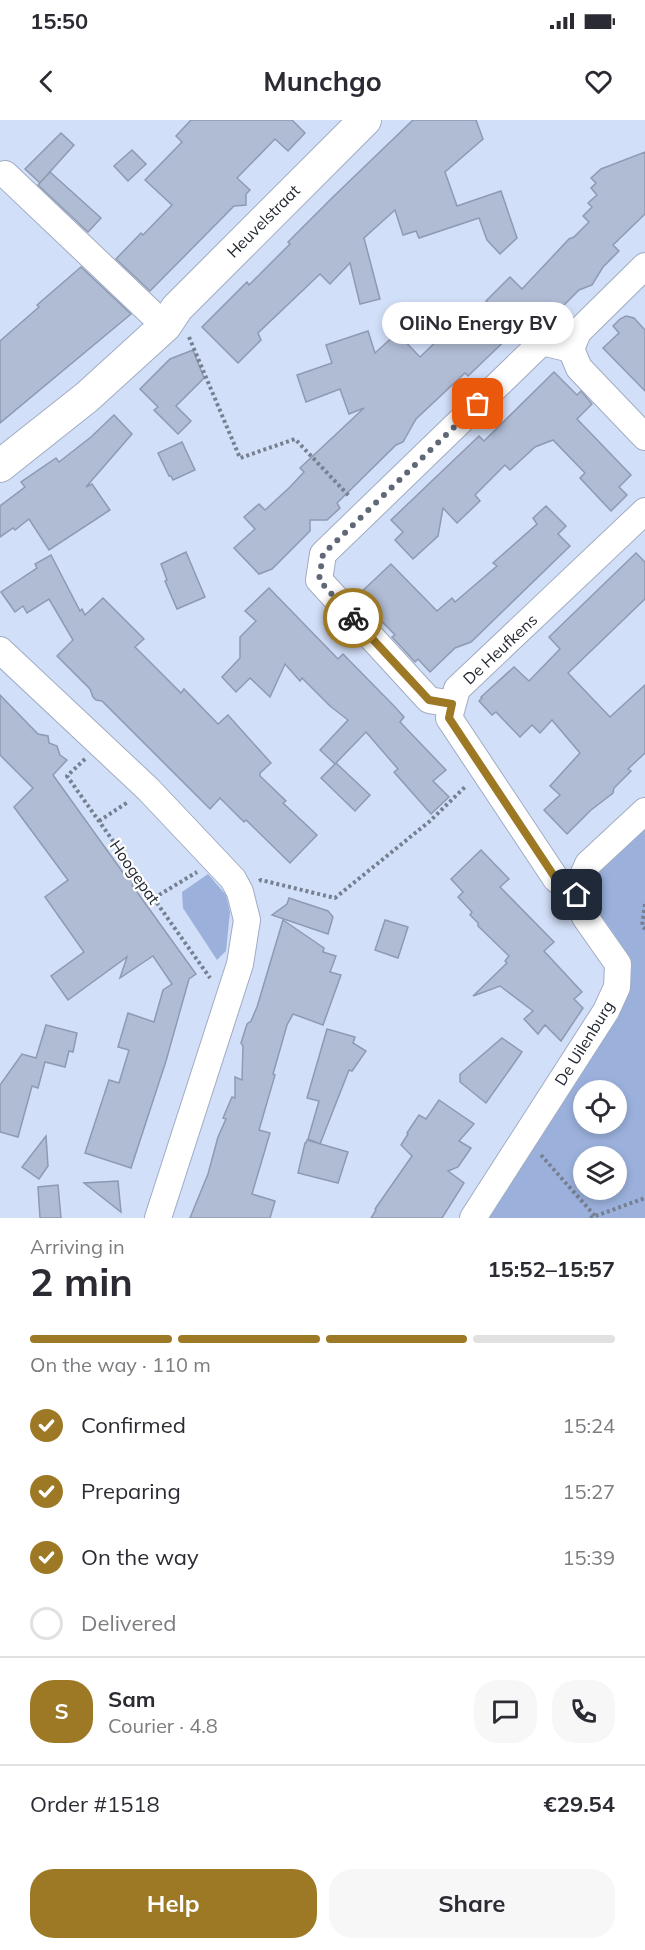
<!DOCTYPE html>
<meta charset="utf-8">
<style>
:root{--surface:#fff;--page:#f7f7f7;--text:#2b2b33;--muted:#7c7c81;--line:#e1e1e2;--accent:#9e7925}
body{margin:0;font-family:Mulish,sans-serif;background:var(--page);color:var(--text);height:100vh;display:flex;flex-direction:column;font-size:22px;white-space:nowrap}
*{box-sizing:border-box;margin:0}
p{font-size:20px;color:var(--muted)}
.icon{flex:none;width:33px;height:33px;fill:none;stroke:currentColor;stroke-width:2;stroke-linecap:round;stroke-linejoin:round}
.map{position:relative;height:1098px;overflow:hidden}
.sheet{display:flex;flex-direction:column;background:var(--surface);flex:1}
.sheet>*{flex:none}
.fabs{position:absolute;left:573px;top:960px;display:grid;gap:12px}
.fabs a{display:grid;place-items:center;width:54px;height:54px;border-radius:50%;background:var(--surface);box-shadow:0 3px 9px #0003;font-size:30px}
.pin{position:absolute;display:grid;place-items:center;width:51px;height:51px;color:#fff;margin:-26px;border-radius:12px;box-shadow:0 3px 9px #0006}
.courier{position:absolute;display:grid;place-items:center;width:60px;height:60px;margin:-30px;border:4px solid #9e7925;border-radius:50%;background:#fff;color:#222;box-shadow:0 2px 8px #0007}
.bubble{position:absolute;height:42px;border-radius:21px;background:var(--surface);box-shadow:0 3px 9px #0003;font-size:20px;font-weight:700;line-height:42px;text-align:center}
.headline em{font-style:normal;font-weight:700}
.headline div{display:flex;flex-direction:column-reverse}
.headline{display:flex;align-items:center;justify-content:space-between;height:102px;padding:0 30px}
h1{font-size:39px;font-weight:700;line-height:45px}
.bar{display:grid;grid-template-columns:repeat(4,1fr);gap:9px 6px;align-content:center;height:72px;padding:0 30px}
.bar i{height:8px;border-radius:4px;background:var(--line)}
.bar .selected{background:var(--accent)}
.bar p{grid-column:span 4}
.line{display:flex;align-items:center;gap:15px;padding:0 30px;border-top:2px solid var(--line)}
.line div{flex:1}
.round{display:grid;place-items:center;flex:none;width:63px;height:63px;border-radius:24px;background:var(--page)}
ol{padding:0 30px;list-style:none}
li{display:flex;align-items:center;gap:18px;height:66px}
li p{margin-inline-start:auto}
li .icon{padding:6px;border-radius:50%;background:var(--accent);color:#fff;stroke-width:4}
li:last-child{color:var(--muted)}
li i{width:33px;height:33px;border:3px solid var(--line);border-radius:50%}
.cta{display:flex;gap:12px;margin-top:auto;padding:12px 30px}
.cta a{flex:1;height:69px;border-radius:24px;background:var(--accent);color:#fff;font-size:24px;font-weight:700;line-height:69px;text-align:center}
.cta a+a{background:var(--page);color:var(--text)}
.status{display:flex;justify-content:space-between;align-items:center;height:42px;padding:0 30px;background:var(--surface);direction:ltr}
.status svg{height:16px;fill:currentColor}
header{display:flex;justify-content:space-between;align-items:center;height:78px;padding:0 30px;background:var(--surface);font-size:27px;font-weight:700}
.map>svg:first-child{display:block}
.green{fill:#9bb1dc;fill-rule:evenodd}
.building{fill:#b0bcd4;stroke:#8e9ab1;stroke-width:1.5}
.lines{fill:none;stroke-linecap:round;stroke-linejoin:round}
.minor-casing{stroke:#a0acc3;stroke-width:28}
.tertiary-casing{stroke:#a0acc3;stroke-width:34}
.path{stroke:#778091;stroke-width:4;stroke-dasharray:3 3;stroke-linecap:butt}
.minor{stroke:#fff;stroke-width:26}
.tertiary{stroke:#fff;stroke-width:32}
.done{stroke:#606877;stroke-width:6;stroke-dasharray:0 10.8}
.route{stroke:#9e7925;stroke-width:8}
.labels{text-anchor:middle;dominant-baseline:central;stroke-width:4.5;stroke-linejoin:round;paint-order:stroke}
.street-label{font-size:16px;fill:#232831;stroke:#fff}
</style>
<div class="status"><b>15:50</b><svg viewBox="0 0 49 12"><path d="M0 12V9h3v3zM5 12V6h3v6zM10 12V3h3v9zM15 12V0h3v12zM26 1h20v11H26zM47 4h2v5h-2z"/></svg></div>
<header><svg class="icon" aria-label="back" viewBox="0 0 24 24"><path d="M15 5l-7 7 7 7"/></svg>Munchgo<svg class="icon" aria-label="heart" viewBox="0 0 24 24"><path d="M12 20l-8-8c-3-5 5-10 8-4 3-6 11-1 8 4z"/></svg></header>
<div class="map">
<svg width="645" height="1098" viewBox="0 0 645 1098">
<rect width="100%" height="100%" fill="#d2dff8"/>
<g class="green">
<path d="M645,703V1098H488L616,899L628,870L626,834L614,814L599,793L593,763L598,749ZM584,970H616V1004H584ZM584,1036H616V1070H584Z"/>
<path d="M208,754L226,775L230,792L226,831L217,840L183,788L182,772Z"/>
</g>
<g class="building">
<path d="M191,0H292L305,13L288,31L275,19L237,58L250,70L246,74V85L234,86L150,171L116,139L141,113L143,115L172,85L145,60L182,22L176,16Z"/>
<path d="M413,0H476L483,19L445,52L457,86L501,71L517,118L500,134L487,120L479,98L419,118L416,111L403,115L395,90L364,118L380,179L360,184L350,143L330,164L320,154L258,213L261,220L238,243L202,207L247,162L249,165L290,124L288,122L334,76Z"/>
<path d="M61,13L74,25L40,63L25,49Z"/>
<path d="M132,30L146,44L128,61L114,46Z"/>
<path d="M645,32V94L613,125L619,131L603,147L592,165L579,170L556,193L548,185L529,204L520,202L514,212L468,256L465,253L416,299L403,322L396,325L337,383L340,388L327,400H310V411L272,449L259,454L234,428L255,409L244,397L259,384L265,390L290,367L304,352L300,348L364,288L349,294L340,269L306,282L297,255L332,243L326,225L368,211L375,233L397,213L420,237L444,214L447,218L487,182L486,181L510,157L522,169L569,119L574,117L589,102L583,96L592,87L588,83L597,75L591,68L596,63L591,58L601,49Z"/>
<path d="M50,52L101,98L88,112L38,65Z"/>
<path d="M81,147L131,194L0,303V221L39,187L37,185Z"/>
<path d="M626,196L634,198L645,210V271L603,228L619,213L613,206L620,199Z"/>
<path d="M193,230L204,258L176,286L191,301L178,314L154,290L158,287L140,269L170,239Z"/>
<path d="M554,252L577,275L581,271L592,284L577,299L631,355L619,367L627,375L611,391L580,358L585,353L553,320L535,327L510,350L505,345L475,375L480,381L457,403L443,388L438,416L413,439L395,420L403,412L391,400L479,316L484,321Z"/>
<path d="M114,295L132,314L86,367L92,364L110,390L49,430L29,399L15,410L13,408L0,417V386L25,367L21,362L56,338L59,342L91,317Z"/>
<path d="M182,322L195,350L173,360L171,356H169L158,333Z"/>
<path d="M546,386L566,406L558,414L570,426L471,522L455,528L430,552L418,539L415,542L392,517L395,515L357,476L391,444L437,491L452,478L455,482L497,446L493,443L537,404L533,398Z"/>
<path d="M186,432L205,477L177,489L165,461L167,460L161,444Z"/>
<path d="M636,433L645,442V479L568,553L610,597L645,565V633L628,649L631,651L614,668L613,673L591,690L567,714L544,690L560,675L550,666L580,633L552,600L540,613L532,605L520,617L496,592L492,595L479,581L482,578L481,577L514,547L529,561L560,529L549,517Z"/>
<path d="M51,435L80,491L82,489L85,495L103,478L144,519L135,527L181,573L184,569L218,604L228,595L271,643L260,653V656L286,681L283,683L317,715L290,743L246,700L244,702L220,678L210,689L102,581L96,580L93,577L90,569L57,536L73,520L49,479L27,493L23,486L15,492L1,472L37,448L35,444Z"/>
<path d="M269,468L338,539L343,534L395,587L404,597L400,602L446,650L433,661L449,677L431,694L394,652L398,649L366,612L336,643L370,675L355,691L321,658L335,644L320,630L348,600L330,586L302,558L300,561L285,544L270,577L250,558L236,572L222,557L240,538V517L256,501L245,491Z"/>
<path d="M0,575L38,614L48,616L49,623L57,626L60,635L67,640L53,655L124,754L136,753L132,765L196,854L189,859L166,941L131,1048L85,1033L109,960L119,963L129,930L118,927L128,893L154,902L163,870L172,864L153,836L120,858L127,837L68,880L51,856L84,832L45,777L68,760L14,687L33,668L0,635Z"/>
<path d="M481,730L509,759L500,767L554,822L544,831L582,872L574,879L583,888L561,921L545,905L538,914L524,899L533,891L500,866L473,876L507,843L505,841L509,836L478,806V803L470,795L472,792L458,777L463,772L451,759Z"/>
<path d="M289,778L328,791L333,797L328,814L272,795L287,784Z"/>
<path d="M283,800L324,828L323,832L336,836L330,852L341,855L323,905L293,894L287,905L273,954L275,955L259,1010L270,1013L252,1074L275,1081L270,1098H190L208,1054L218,1017L226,999L223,998L232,977L235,978V957L242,960L243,926L241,923L247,904L251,901L257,887Z"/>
<path d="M385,800L408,807L398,838L375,830Z"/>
<path d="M46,905L77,913L73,932L69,931L65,947L45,942L38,968L32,966L18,1017L0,1012V965L22,934L36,938Z"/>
<path d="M327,909L355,917L353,923L366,931L352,951L349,950L320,1024L308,1019L319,981L307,978Z"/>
<path d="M502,918L522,932L486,983L460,962V954Z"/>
<path d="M439,980L474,1004L459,1021L471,1028L458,1047L448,1051L464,1063L442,1098H371L376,1090L375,1089L412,1036L401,1025L408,1014L407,1013L419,995L426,999Z"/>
<path d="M46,1016L48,1046L39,1059L22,1047Z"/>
<path d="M307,1020L348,1032L338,1063L298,1053L305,1023H306Z"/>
<path d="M118,1061L121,1092L84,1063Z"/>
<path d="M58,1065L61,1098H40L38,1067Z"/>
</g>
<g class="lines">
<g class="minor-casing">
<g id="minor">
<path d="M5,54L165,206"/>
<path d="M645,146L578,212L571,229L579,248L645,317"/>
<path d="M0,530L148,669L233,759L240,772L247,800L240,844L158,1098"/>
<path d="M452,584L429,580L319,460L323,434L542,222L571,229"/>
<path d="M577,775L556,759L449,598L457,569L645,391"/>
<path d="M473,1098L606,891L617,867L618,844L585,797L577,775L581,760L588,744L645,691"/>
</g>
</g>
<g class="tertiary-casing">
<path id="tertiary" d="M0,346L87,277L165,206L177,188L365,0"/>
</g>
<g class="path">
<path d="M189,217L240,338L295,319L350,377"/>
<path d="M85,639L67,656L210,858"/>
<path d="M99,701L128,682"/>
<path d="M259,761L261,760L335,778L430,701L466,666"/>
<path d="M154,778L197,752"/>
<path d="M645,784L642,806L645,809"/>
<path d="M541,1035L595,1096"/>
<path d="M590,1098L645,1078"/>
</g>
<use href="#minor" class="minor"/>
<use href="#tertiary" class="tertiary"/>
</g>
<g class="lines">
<path class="done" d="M353,498L319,460L323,434L478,284"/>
<path class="route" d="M353,498L429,580L452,584L449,598L556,759L577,775"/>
</g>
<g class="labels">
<g class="street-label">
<text transform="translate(263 101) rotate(-45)">Heuvelstraat</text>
<text transform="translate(500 529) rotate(-43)">De Heufkens</text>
<text transform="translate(135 752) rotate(55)">Hoogepat</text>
<text transform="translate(584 923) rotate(-58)">De Uilenburg</text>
</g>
</g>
</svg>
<div class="fabs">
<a><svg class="icon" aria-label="locate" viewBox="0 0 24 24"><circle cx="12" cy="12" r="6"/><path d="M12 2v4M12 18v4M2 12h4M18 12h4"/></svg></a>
<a><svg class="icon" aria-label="layers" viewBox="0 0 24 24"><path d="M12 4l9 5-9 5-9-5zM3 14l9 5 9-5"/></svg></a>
</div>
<div class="pin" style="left:478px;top:284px;background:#ea580c"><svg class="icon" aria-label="bag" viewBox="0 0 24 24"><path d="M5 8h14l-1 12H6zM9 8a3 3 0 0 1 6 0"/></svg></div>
<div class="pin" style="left:577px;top:775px;background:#1f2937"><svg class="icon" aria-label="home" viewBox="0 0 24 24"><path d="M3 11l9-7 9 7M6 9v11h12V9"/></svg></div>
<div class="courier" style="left:353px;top:498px"><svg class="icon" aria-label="bike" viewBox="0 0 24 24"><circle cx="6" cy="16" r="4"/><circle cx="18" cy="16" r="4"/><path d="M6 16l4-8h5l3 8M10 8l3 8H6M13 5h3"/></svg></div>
<div class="bubble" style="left:382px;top:182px;width:192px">OliNo Energy BV</div>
</div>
<section class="sheet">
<div class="headline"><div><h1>2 min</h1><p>Arriving in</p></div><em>15:52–15:57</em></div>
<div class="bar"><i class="selected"></i><i class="selected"></i><i class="selected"></i><i></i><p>On the way · 110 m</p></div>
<ol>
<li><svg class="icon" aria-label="check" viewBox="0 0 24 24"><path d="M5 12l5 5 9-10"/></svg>Confirmed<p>15:24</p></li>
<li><svg class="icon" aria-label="check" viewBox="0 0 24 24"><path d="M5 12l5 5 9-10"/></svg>Preparing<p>15:27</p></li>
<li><svg class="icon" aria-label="check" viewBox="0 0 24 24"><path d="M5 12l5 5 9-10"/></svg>On the way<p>15:39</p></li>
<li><i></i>Delivered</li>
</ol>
<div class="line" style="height:108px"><b class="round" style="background:var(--accent);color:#fff">S</b><div><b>Sam</b><p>Courier · 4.8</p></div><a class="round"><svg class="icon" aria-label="chat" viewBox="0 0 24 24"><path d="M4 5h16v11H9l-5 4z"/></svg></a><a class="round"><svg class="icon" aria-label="phone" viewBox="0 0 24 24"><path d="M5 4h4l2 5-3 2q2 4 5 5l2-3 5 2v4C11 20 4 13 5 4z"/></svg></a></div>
<div class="line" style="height:78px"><div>Order #1518</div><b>€29.54</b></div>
<div class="cta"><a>Help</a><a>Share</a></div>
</section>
